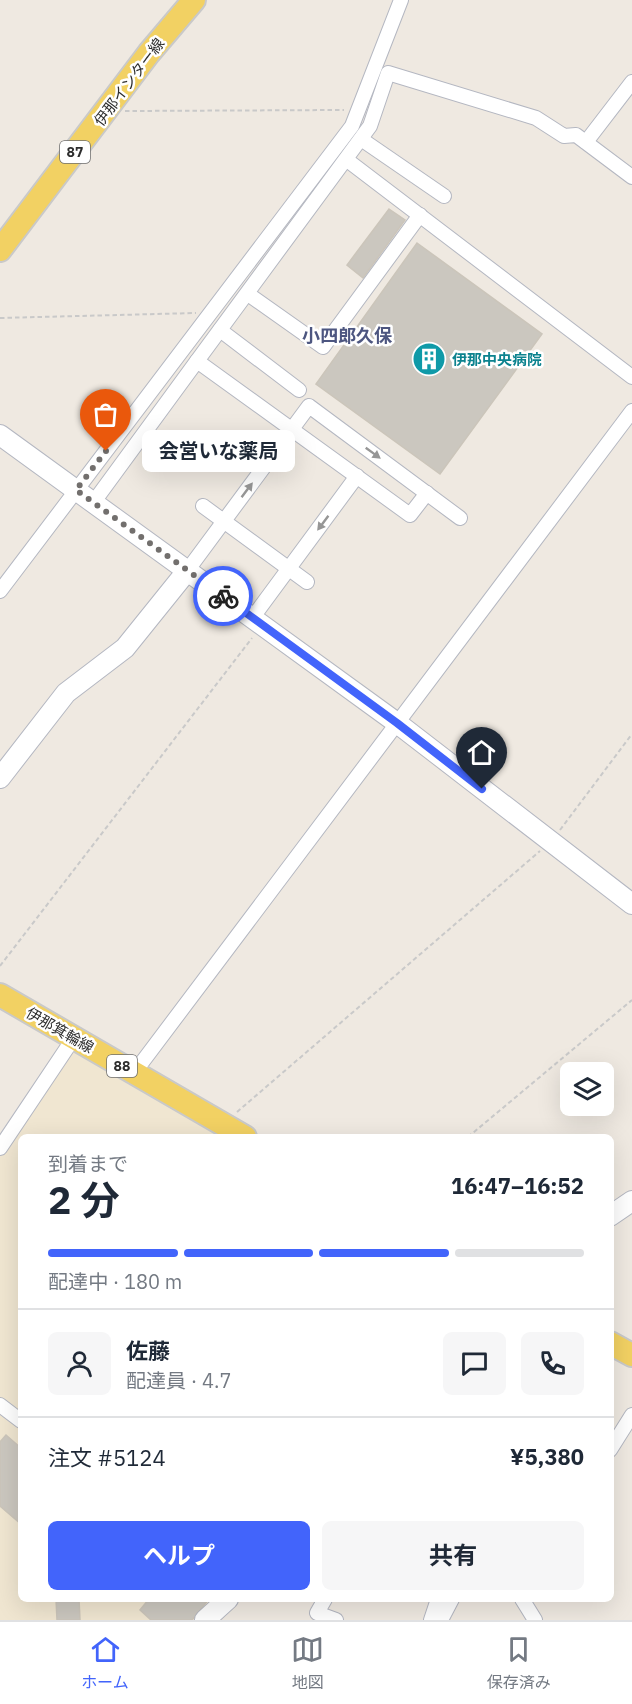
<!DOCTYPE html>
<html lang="ja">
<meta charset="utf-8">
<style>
:root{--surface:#fff;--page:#f6f6f7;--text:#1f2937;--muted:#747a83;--line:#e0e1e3;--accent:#4264fb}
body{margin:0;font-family:"IBM Plex Sans","Noto Sans JP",sans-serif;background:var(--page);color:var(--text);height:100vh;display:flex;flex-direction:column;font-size:22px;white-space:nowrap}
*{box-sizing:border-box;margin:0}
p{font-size:20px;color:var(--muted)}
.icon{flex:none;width:33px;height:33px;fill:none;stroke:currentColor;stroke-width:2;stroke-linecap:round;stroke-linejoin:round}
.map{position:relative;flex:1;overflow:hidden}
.side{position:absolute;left:18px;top:1134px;width:596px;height:468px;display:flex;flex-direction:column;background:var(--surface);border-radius:9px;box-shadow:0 6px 24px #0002}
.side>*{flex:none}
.tools{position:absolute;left:560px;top:1062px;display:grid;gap:12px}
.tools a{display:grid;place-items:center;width:54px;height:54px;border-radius:9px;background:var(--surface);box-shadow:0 6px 24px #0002;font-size:30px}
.pin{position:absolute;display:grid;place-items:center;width:51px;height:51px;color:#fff;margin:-62px -26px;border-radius:50% 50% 50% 0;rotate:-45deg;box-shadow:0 0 6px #0007}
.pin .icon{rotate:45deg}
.courier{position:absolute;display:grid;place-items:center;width:60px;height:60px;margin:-30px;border:4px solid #4264fb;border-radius:50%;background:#fff;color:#222;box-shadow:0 2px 8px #0007}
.bubble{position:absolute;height:42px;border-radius:9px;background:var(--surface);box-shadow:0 6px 24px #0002;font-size:20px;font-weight:700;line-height:42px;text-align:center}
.head em{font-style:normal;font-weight:700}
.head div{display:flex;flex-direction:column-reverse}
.head{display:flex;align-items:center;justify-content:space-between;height:102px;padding:0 30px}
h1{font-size:39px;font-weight:700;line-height:45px}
.bar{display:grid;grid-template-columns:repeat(4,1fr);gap:9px 6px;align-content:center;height:72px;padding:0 30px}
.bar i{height:8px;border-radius:4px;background:var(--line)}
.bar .active{background:var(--accent)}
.bar p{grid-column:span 4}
.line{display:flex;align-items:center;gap:15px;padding:0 30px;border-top:2px solid var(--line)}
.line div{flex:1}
.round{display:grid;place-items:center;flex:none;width:63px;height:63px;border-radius:9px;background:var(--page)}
.action{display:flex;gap:12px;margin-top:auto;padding:12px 30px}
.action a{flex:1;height:69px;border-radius:9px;background:var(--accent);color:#fff;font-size:24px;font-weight:700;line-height:69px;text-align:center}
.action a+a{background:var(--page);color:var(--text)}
.dock{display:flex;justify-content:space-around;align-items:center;height:84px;border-top:2px solid var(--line);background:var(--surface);font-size:16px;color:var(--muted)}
.dock a{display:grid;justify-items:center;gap:3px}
.dock .active{color:var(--accent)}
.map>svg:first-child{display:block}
.education{fill:#f0e6d1}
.building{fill:#cbc7bf;stroke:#cbc5ba;stroke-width:1.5}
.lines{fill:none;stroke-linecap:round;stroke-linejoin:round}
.street-casing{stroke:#b4b7c1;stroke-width:16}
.secondary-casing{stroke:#b4b7c1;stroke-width:22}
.primary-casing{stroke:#c9c9c9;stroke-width:26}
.path{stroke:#c9c9c9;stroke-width:2;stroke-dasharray:4.5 3;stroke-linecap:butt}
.street{stroke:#fff;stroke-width:14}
.secondary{stroke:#fff;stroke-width:20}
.primary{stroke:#f2d163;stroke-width:22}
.oneway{fill:#969696}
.done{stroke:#726f6d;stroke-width:6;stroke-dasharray:0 10.8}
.route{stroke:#4264fb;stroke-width:8}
.labels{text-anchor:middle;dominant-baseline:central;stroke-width:5;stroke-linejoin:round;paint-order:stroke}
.shield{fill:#fff;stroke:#6d6d6d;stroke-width:1.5}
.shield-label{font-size:14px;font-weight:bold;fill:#2e2e2e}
.street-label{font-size:15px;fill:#2e2e2e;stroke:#fff}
.culture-label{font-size:15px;font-weight:bold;fill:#0d838f;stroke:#fff;text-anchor:start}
.quarter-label{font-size:18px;font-weight:bold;fill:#4d5680;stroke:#fff}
</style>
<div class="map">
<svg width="632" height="1620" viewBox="0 0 632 1620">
<rect width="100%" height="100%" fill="#efe9e1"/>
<path class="education" d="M68,1046L227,1137H21V1599H228L205,1620H0V1148Z"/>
<g class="building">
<path d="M389,209L405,220L363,278L347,265Z"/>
<path d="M417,243L542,334L440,474L316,384Z"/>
<path d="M6,1435L21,1448V1524L0,1506V1442Z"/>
<path d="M56,1599H79L80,1620H57Z"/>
<path d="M149,1599H209L192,1620H151L140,1610Z"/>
</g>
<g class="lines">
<g class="street-casing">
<g id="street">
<path d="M361,139L444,196"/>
<path d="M586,142L632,82"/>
<path d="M347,160L632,377"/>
<path d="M248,294L323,347L420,215"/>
<path d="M220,330L299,390"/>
<path d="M197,361L370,126L388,73L536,118L564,136L576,135L632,177"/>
<path d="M93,503L197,361L410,515L427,493"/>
<path d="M203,506L307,582"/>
<path d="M187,571L309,406L460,518"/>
<path d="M0,591L352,126L401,0"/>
<path d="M253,617L357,476"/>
<path d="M134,1073L632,411"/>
<path d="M0,1148L73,1039"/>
<path d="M0,1405L21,1421"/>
<path d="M610,1450L632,1415"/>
<path d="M325,1599L317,1613L336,1620"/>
<path d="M522,1599L535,1620"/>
<path d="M431,1620L438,1599"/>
<path d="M441,1620L452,1599"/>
</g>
</g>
<g class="secondary-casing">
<g id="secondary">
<path d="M0,435L397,723L632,904"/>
<path d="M0,778L66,693L125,648L187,571"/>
<path d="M610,1216L632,1201"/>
<path d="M205,1620L228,1599"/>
</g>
</g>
<g class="primary-casing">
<g id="primary">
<path d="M0,250L149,53L194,0"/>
<path d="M0,995L245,1137"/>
<path d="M610,1343L632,1355"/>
</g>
</g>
<g class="path">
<path d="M125,111L344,110"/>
<path d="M0,318L196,313"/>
<path d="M560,830L632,734"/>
<path d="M0,966L252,638"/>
<path d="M237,1112L540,851"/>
<path d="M468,1137L632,1000"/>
</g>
<use href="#street" class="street"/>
<use href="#secondary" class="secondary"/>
<use href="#primary" class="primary"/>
</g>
<defs><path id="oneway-solid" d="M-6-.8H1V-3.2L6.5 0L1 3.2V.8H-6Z" transform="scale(1.5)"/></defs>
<g class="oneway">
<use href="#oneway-solid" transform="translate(373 453) rotate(36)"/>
<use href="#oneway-solid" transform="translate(247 490) rotate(-53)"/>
<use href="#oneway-solid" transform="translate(323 523) rotate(127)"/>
</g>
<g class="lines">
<path class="done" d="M106,451L76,490L223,596"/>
<path class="route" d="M223,596L397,723L482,789"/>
</g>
<defs>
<g id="building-disc" transform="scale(1.725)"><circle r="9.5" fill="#0f9aa8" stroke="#fff"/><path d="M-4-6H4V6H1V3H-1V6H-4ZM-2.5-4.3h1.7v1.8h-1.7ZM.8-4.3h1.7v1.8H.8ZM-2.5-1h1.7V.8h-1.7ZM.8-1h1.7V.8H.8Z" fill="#fff"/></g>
</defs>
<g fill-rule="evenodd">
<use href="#building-disc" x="429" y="359"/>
</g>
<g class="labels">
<g class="shield">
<rect x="60" y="141" width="30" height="22" rx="4.5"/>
<rect x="107" y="1055" width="30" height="22" rx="4.5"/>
</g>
<g class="shield-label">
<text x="75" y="152">87</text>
<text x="122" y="1066">88</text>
</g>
<g class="street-label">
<text transform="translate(129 82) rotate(-53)">伊那インター線</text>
<text transform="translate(60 1030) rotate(30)">伊那箕輪線</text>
</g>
<g class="culture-label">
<text x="452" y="359">伊那中央病院</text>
</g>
<g class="quarter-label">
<text x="347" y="335">小四郎久保</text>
</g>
</g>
</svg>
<div class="tools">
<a><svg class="icon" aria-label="layers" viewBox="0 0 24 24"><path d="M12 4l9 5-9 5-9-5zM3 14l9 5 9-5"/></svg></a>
</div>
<div class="pin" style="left:106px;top:451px;background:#ea580c"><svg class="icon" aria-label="bag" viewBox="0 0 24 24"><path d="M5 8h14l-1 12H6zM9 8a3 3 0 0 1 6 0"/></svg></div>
<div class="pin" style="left:482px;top:789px;background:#1f2937"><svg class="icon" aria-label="home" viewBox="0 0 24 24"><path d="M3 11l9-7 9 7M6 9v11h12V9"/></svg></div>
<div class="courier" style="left:223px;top:596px"><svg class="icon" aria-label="bike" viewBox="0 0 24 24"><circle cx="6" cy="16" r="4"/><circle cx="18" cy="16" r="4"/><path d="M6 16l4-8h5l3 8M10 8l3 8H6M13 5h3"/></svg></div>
<div class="bubble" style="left:142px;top:430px;width:153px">会営いな薬局</div>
<section class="side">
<div class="head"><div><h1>2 分</h1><p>到着まで</p></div><em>16:47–16:52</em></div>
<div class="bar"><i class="active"></i><i class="active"></i><i class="active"></i><i></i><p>配達中 · 180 m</p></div>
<div class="line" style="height:108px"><a class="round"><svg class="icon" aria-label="person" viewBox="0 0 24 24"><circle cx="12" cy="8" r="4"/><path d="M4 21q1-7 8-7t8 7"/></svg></a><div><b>佐藤</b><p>配達員 · 4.7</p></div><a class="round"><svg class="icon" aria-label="chat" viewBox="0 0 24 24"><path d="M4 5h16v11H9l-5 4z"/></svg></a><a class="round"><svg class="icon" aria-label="phone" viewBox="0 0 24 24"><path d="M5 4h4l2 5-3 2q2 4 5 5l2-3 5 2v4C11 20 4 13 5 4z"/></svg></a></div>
<div class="line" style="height:78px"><div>注文 #5124</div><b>¥5,380</b></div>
<div class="action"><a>ヘルプ</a><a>共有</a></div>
</section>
</div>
<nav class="dock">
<a class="active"><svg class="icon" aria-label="home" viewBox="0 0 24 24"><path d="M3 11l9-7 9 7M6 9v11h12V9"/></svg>ホーム</a>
<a><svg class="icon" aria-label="map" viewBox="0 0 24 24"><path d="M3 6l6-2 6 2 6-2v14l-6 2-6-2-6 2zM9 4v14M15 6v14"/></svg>地図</a>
<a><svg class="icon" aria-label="saved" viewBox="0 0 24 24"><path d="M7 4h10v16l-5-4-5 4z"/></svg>保存済み</a>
</nav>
